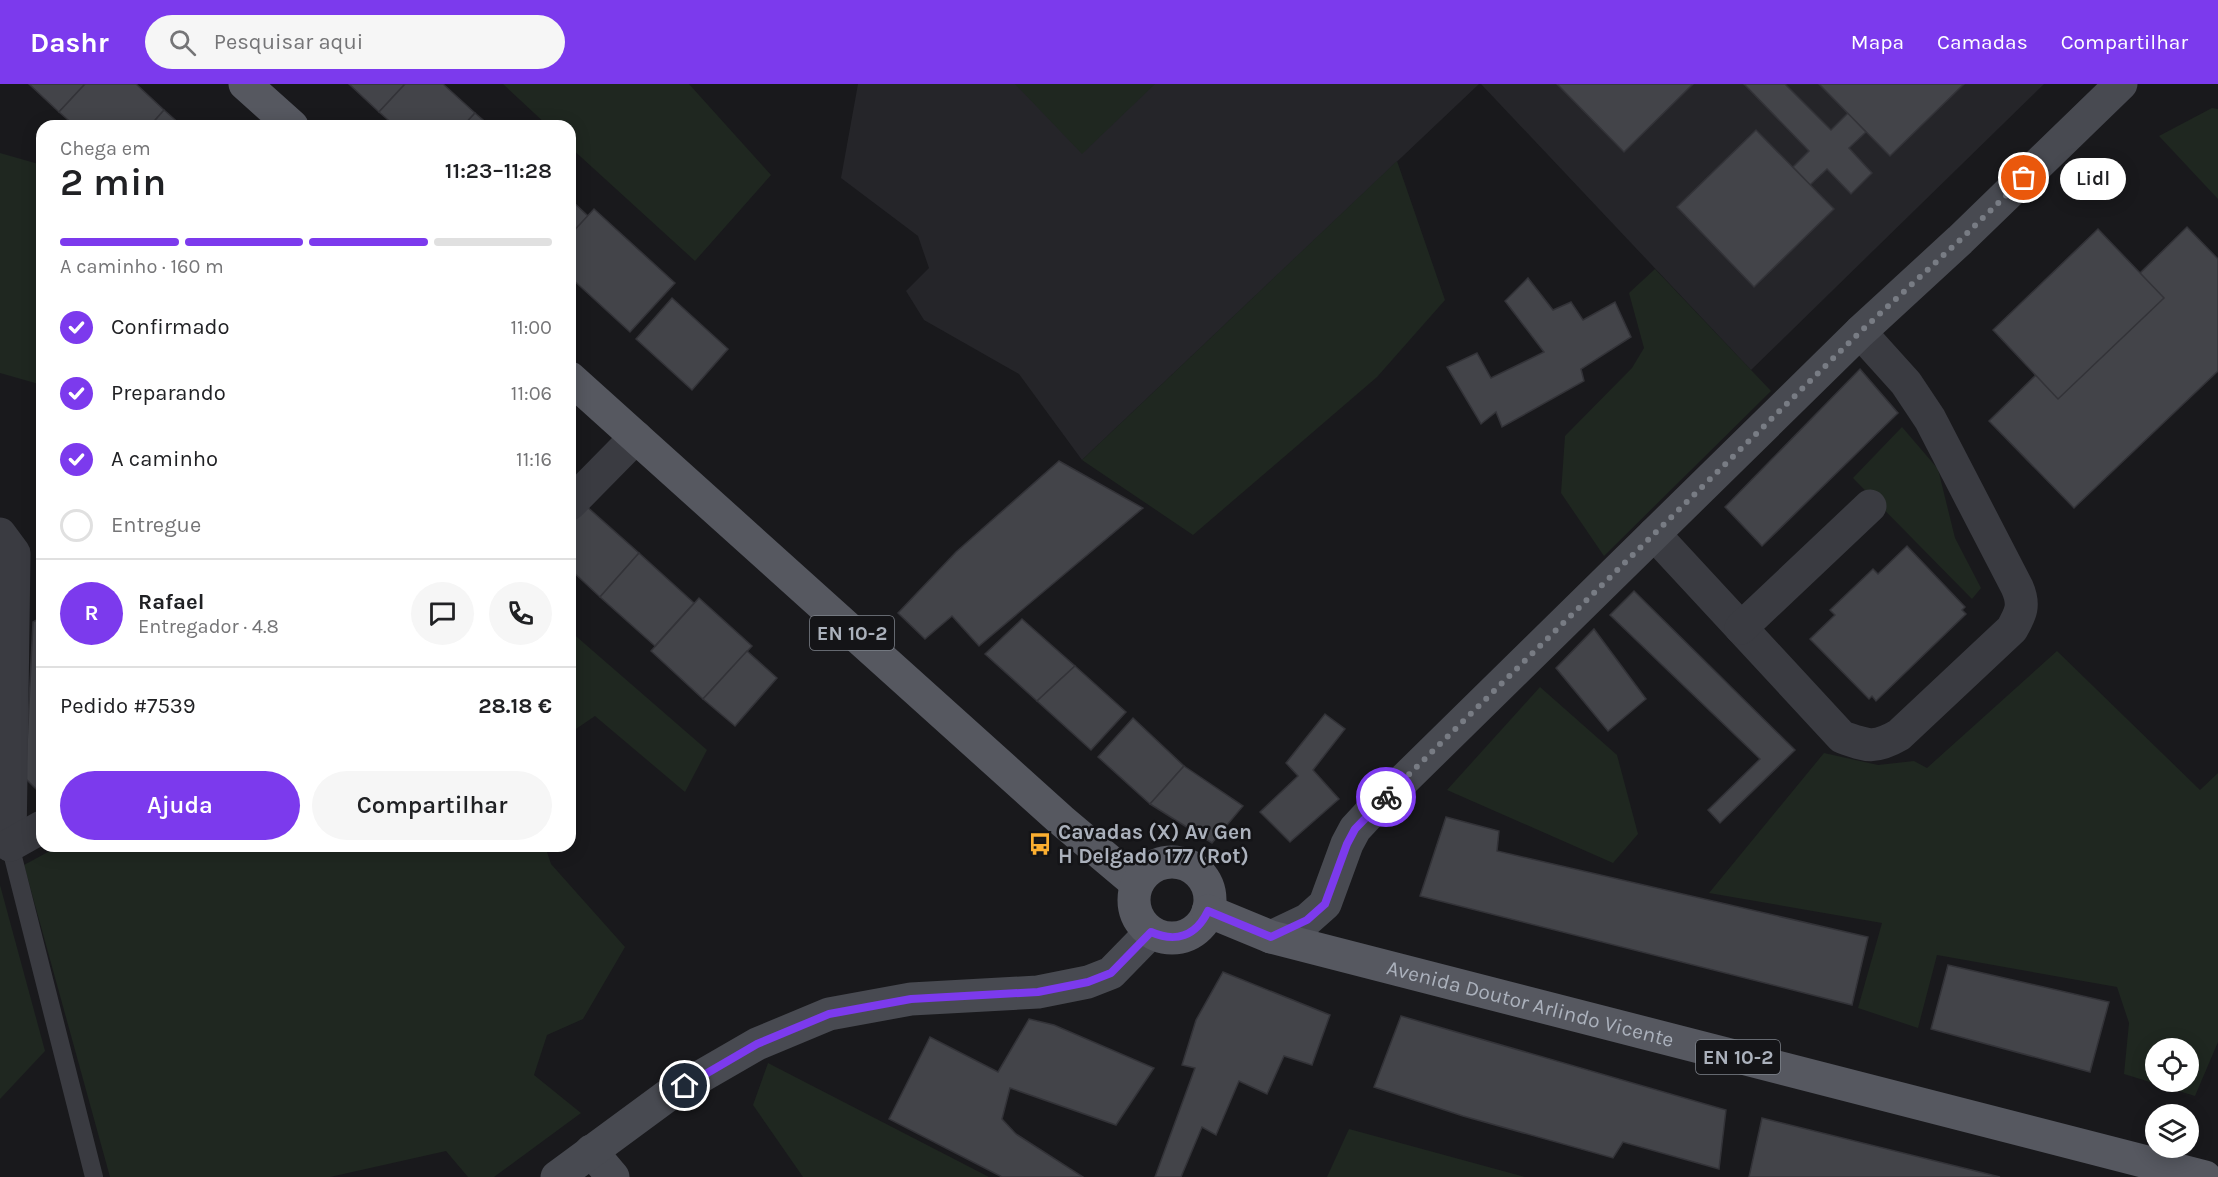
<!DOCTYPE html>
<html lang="pt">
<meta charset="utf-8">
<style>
:root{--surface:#fff;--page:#f6f6f6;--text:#202124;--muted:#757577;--line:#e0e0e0;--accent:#7c3aed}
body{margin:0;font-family:Karla,sans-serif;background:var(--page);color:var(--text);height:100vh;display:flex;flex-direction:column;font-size:22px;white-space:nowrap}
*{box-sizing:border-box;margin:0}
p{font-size:20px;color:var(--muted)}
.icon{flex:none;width:33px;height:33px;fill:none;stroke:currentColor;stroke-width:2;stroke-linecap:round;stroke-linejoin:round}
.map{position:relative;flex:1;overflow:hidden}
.drawer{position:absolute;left:36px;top:36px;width:540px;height:732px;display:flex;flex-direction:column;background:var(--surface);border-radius:18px;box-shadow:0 3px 15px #0003}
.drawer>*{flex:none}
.fabs{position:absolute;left:2145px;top:954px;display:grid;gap:12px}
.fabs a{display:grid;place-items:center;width:54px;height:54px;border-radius:50%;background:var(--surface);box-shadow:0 3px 15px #0003;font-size:30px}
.pin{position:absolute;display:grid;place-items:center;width:51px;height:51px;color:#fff;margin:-26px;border:3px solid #fff;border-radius:50%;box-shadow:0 2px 6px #0007}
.courier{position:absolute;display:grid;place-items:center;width:60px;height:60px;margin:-30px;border:4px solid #7c3aed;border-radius:50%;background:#fff;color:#222;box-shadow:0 2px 8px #0007}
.bubble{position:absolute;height:42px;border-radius:21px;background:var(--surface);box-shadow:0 3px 15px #0003;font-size:20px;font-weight:600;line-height:42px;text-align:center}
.overview em{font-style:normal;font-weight:600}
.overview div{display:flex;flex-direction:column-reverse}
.overview{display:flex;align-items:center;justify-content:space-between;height:102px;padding:0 24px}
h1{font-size:39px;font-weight:600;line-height:45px}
.bar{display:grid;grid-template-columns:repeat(4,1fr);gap:9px 6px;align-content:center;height:72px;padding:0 24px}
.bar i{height:8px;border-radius:4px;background:var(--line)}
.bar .current{background:var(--accent)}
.bar p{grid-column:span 4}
.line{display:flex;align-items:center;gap:15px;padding:0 24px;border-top:2px solid var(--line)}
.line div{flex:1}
.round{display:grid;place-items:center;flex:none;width:63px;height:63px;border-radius:32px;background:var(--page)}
ol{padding:0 24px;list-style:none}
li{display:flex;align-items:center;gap:18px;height:66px}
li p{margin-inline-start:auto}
li .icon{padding:6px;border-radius:50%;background:var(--accent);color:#fff;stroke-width:4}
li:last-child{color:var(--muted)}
li i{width:33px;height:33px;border:3px solid var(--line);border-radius:50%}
.cta{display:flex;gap:12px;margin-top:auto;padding:12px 24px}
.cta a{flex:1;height:69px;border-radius:36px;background:var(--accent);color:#fff;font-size:24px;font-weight:600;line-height:69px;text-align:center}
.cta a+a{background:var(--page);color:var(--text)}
header{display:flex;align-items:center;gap:36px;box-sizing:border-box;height:84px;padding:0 30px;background:var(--accent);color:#fff}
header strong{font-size:28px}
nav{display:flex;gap:33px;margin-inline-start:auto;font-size:21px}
.search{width:420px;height:54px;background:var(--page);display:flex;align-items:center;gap:15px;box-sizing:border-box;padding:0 21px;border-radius:33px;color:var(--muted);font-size:22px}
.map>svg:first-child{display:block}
.built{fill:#252529}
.green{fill:#1f2720;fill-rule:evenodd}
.building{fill:#434449;stroke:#333338;stroke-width:1.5}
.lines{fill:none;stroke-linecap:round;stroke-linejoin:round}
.lane{stroke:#3a3b41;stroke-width:18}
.street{stroke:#3a3b41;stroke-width:33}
.secondary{stroke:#484a51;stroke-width:33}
.primary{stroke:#565860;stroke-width:33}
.done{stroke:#787c84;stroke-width:6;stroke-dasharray:0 10.8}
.route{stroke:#7c3aed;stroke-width:8}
.labels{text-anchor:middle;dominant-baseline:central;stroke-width:5;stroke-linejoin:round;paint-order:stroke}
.shield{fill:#141417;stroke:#7e828a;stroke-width:1.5}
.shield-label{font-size:20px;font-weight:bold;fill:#abb1bc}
.poi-label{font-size:21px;font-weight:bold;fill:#abb1bc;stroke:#141417;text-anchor:start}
.street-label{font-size:21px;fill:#abb1bc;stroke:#141417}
</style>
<header>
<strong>Dashr</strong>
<div class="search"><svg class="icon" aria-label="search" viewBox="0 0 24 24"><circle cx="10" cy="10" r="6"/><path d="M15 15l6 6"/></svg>Pesquisar aqui</div>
<nav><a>Mapa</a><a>Camadas</a><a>Compartilhar</a></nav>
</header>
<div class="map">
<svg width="2218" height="1093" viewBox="0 0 2218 1093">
<rect width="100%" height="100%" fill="#19191c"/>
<g class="built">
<path d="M858,0H1479L1082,376L1019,290L924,236L906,207L929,184L918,152L841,94Z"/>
<path d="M1481,0H2044L1751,286Z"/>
</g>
<g class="green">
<path d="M503,0H689L771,91L695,177L570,63V42H548Z"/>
<path d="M1015,0H1155L1082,70Z"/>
<path d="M2212,24L2218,25V115L2159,52Z"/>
<path d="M0,69L42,81V301L0,289Z"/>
<path d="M1397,77L1445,216L1377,293L1193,451L1082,376Z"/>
<path d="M1655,185L1771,307L1604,472L1561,409L1565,352L1632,284L1644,264L1629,209Z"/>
<path d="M1902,343L1938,385L1955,454L1981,504L1972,515L1853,394Z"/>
<path d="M570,547L707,666L685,708L595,632L570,649Z"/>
<path d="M2057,567L2200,706L2218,689V958L2195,1012L2124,990L2129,939L2117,903L1937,871L1918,944L1858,924L1882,839L1709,809L1824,669L1878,681L1914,677L1927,684ZM2156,964H2188V998H2156Z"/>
<path d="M1540,603L1617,671L1638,750L1613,779L1447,706Z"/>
<path d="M59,762H545L551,780L625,863L583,935L547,951L534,991L581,1029L494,1093H468L446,1067L330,1093H110L24,781Z"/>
<path d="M0,801L45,967L0,1015Z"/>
<path d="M768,979L989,1093H803L753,1021Z"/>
<path d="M1349,1045L1525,1093H1327Z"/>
</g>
<g class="building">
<path d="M29,0H85L59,28Z"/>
<path d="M85,0H136L164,26L150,42H75L59,28Z"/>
<path d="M349,0H405L379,28Z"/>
<path d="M405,0H443L475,29L463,42H395L379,28Z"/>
<path d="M1557,0H1693L1624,68Z"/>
<path d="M1744,0H1785L1831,46L1848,29L1866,48L1849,64L1872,89L1851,110L1827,85L1810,101L1793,83L1809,67Z"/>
<path d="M1819,0H1964L1890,72Z"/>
<path d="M164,26L182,42H150Z"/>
<path d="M475,29L490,42H463Z"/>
<path d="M1756,46L1834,125L1754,203L1677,123Z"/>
<path d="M570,115L588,132L570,151Z"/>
<path d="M594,125L675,199L630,248L570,193V151Z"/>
<path d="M2187,143L2218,175V287L2074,424L1989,337Z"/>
<path d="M2098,145L2164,214L2058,315L1993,246Z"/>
<path d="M1528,194L1553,226L1571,218L1583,236L1615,218L1631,253L1581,285L1584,297L1502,343L1496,328L1481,340L1447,283L1477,269L1491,294L1544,268L1505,217Z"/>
<path d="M672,214L728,265L692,306L636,255Z"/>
<path d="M1860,285L1898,329L1762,462L1725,423Z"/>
<path d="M1059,377L1143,424L979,562L952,532L925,555L898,529L956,468Z"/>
<path d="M585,421L639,469L600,513L570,485V438Z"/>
<path d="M1907,462L1965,523L1962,526L1966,530L1876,617L1872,612L1869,615L1810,555L1835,531L1830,526L1873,485L1878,490Z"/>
<path d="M639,469L694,519L655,562L600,513Z"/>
<path d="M1634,507L1795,666L1720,739L1708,726L1760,675L1610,531Z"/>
<path d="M699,514L752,562L703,615L651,567Z"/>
<path d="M42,533V705L37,706L26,695V681L33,538Z"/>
<path d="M1022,535L1075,582L1037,617L985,570Z"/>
<path d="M1594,545L1646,615L1608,647L1556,584Z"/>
<path d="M747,567L777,594L735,642L703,615Z"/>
<path d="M1075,582L1126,628L1091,666L1037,617Z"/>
<path d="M1325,630L1345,645L1313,686L1339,715L1290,758L1260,728L1298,692L1286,679Z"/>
<path d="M1133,634L1184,682L1150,720L1098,673Z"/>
<path d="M1184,682L1243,722L1212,759L1150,720Z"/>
<path d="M1446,733L1499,747L1497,767L1868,853L1852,921L1420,812Z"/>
<path d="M1948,881L2109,918L2090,988L1931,945Z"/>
<path d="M1223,888L1330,931L1312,981L1284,972L1267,1010L1239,997L1216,1051L1202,1043L1181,1093H1155L1195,984L1182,981L1196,936Z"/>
<path d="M1401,932L1726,1026L1719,1085L1623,1058L1613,1074L1463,1032L1374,1003Z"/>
<path d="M1029,935L1054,941L1154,984L1116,1041L1010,1004L1002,1035L1016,1050L1083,1093H1002L889,1035L930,953L998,988Z"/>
<path d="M1762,1034L2000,1093H1749Z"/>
</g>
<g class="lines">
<path class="lane" d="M10,761L94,1093"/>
<g class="street">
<path d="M570,420L636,353"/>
<path d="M0,450L14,469L10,761"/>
<path d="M1654,450L1842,653C1867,662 1875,665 1899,651L2012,545C2021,529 2025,521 2017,503L1930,335L1906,299L1860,248"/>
<path d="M1741,544L1870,422"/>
<path d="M10,761L42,743"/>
</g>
<g class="secondary">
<path d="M1271,853L1307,836L1325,820L1347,760L1355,745L1368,731L1860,248L1960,156L2121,0"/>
<path d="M591,1067L613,1093"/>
<path d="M557,1093L667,1012L757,960L829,930L911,915L1038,908L1088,898L1111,889L1151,848"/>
</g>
<g class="primary">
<path d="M245,0L292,42"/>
<path d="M570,294L1061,736L1137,800"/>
<circle cx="1172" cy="816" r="38"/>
<path id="s1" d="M1208,827L1271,853L2205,1093"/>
</g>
</g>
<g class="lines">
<path class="done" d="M1386,713L1860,248L1960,156L2024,94"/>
<path class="route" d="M685,1002L757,960L829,930L911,915L1038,908L1088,898L1111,889L1151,848C1176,859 1196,852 1208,827L1271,853L1307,836L1325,820L1347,760L1355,745L1386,713"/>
</g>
<defs>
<g id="bus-bare" transform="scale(1.8)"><path d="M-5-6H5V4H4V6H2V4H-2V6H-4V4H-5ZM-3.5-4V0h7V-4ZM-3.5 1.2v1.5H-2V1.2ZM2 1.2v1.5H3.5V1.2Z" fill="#fcaf31" stroke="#141417" stroke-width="2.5" paint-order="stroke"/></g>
</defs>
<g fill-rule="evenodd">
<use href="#bus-bare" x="1040" y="760"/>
</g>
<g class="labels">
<g class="shield">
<rect x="810" y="532" width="84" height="34" rx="4.5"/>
<rect x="1696" y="956" width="84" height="34" rx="4.5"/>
</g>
<g class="shield-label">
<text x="852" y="549">EN 10-2</text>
<text x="1738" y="973">EN 10-2</text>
</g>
<g class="poi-label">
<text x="1058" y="748">Cavadas (X) Av Gen<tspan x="1058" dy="24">H Delgado 177 (Rot)</tspan></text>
</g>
<g class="street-label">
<text stroke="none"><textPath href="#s1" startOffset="336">Avenida Doutor Arlindo Vicente</textPath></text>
</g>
</g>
</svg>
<div class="fabs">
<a><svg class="icon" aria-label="locate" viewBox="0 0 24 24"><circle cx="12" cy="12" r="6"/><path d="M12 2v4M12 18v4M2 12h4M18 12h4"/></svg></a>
<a><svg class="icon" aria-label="layers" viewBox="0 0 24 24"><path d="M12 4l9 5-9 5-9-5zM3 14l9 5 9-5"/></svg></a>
</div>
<div class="pin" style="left:2024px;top:94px;background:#ea580c"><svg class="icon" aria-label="bag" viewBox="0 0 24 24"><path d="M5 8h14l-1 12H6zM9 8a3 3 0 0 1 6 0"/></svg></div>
<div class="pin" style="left:685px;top:1002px;background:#1f2937"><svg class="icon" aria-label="home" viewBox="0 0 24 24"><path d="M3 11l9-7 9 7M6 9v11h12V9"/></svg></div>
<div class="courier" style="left:1386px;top:713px"><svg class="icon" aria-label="bike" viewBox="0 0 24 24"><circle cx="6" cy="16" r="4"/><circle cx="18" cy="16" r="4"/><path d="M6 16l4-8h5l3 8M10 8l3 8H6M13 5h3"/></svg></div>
<div class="bubble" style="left:2060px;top:74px;width:66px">Lidl</div>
<section class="drawer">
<div class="overview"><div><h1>2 min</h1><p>Chega em</p></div><em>11:23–11:28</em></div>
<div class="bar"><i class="current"></i><i class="current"></i><i class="current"></i><i></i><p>A caminho · 160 m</p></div>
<ol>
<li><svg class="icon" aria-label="check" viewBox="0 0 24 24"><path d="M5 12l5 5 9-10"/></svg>Confirmado<p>11:00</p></li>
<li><svg class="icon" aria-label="check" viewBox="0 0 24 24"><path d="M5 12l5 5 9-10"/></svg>Preparando<p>11:06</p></li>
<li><svg class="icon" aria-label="check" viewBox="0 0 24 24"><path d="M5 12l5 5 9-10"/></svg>A caminho<p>11:16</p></li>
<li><i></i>Entregue</li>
</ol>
<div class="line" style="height:108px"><b class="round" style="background:var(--accent);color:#fff">R</b><div><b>Rafael</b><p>Entregador · 4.8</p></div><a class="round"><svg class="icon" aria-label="chat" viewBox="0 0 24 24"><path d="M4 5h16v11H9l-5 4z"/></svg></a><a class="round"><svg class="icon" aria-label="phone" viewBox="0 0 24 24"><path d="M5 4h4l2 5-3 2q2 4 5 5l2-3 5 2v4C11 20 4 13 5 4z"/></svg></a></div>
<div class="line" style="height:78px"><div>Pedido #7539</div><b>28.18 €</b></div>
<div class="cta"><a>Ajuda</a><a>Compartilhar</a></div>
</section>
</div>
